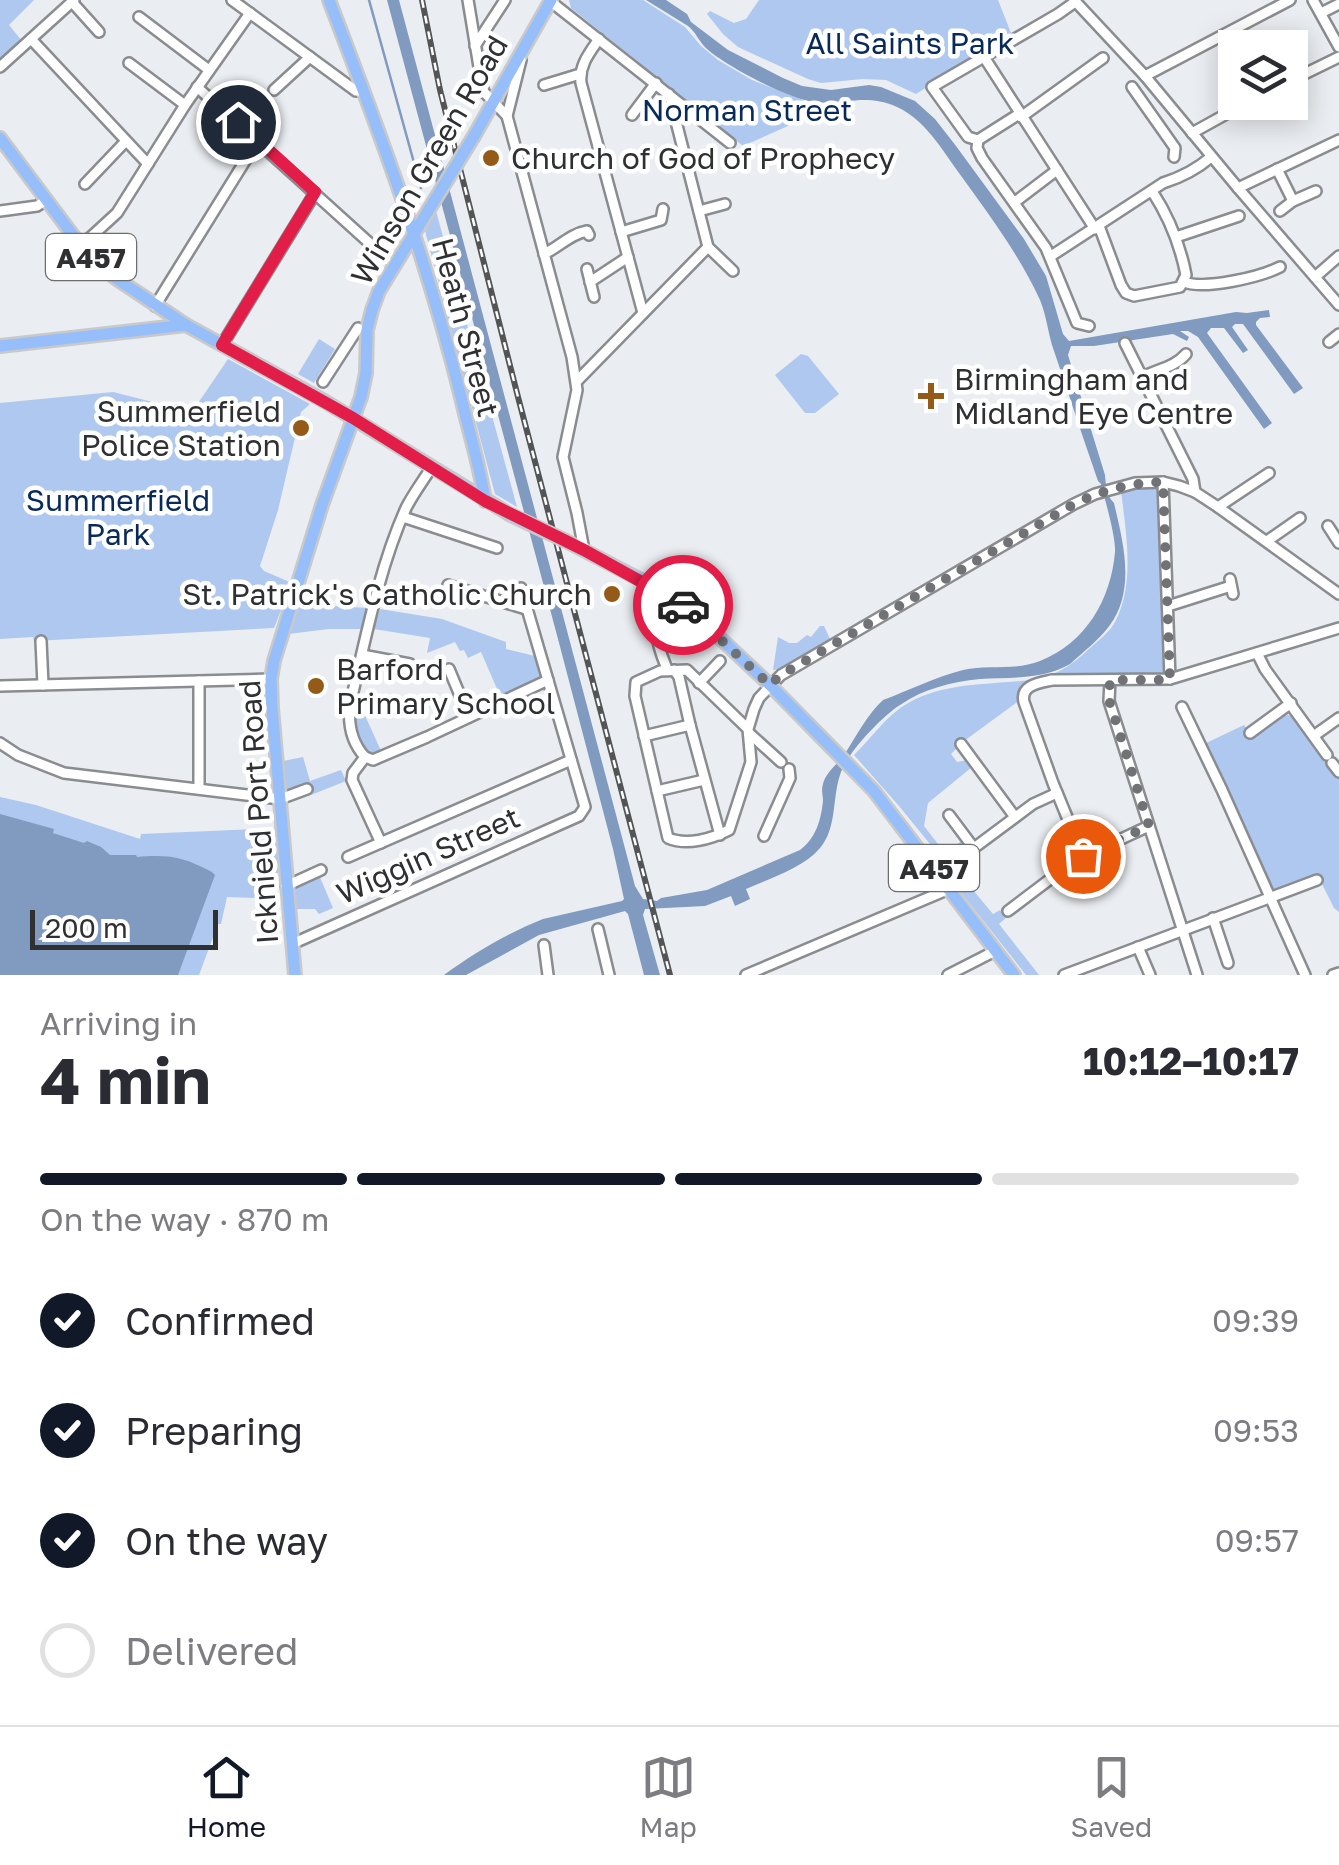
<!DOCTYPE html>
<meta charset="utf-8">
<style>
:root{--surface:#fff;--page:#f2f2f3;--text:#2b2b33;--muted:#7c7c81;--line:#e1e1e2;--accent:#111827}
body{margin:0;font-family:"Golos Text",sans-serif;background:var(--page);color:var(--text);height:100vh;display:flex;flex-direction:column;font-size:38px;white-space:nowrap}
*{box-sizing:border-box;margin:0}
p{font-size:32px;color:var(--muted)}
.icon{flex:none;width:55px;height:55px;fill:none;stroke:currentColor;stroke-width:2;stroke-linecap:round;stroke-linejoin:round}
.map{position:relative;height:975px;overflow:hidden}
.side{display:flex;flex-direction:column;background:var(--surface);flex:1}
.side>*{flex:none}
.tools{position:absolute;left:1218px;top:30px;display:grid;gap:20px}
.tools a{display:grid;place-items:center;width:90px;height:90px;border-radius:0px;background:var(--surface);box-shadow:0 5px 25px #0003;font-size:50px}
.scale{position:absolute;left:30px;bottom:25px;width:188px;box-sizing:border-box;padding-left:10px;border:5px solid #2f3032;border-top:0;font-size:28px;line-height:35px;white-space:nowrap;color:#2f3032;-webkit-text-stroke:8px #fff;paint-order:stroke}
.pin{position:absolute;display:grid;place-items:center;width:85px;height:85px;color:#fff;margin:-42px;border:5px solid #fff;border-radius:50%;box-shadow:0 2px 10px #0007}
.courier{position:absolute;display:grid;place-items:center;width:100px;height:100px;margin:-50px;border:8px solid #e11d48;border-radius:50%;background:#fff;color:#222;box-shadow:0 2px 12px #0007}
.head em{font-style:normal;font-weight:700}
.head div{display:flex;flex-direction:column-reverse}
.head{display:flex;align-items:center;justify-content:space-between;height:170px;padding:0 40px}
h1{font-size:65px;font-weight:700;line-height:75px}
.bar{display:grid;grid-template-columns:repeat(4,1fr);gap:15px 10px;align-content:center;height:120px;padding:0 40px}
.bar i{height:12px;border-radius:8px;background:var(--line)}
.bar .selected{background:var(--accent)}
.bar p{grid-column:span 4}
ol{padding:0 40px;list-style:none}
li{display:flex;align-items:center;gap:30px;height:110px}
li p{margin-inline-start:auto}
li .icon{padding:10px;border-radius:50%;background:var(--accent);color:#fff;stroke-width:4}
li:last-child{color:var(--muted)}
li i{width:55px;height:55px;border:5px solid var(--line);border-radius:50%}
.tabs{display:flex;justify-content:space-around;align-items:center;height:140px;border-top:2px solid var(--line);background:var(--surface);font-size:28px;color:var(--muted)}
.tabs a{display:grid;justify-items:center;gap:5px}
.tabs .selected{color:var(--accent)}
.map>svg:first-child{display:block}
.green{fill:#aec8f0}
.water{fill:#809ac0}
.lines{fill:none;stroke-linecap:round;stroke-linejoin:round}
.stream{stroke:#809ac0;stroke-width:2.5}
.minor-casing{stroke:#8a8c90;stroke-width:14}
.major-casing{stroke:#c9c9ca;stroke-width:16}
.minor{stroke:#fff;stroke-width:9}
.major{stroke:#96befa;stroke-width:11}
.rail-casing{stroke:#525456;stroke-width:6}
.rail{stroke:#fff;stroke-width:2.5;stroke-dasharray:8;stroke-linecap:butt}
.major-bridge-casing{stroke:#c9c9ca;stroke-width:16;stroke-linecap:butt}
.major-bridge{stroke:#96befa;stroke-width:11}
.done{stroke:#707275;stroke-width:10;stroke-dasharray:0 18}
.route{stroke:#e11d48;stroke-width:12}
.poi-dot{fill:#945a17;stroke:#fff;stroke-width:4}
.labels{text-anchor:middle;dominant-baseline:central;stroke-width:9;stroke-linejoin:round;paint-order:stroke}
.shield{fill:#fff;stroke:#6d6e70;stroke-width:2.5}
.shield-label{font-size:28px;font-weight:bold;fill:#2f3032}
.park-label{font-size:30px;fill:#082a5a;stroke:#fff}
.poi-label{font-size:30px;fill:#2f3032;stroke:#fff;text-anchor:start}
.street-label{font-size:30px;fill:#2f3032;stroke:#fff}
</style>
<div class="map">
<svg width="1339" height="975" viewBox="0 0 1339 975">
<rect width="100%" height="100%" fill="#eaedf1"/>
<g class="green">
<path d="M0,0H34L9,25L22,41L0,59Z"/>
<path d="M569,0H643L685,27L701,46L718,60L752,80L826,109L743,146L571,8Z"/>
<path d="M759,0H998L1011,33L916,94L886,80L863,79L821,83L808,79L738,47L723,34L707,14L710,11L734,23L746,19Z"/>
<path d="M436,211L517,507L495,494L425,231Z"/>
<path d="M319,339L335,349L314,383L298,374Z"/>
<path d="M801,354L808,356L839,394L815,413H805L775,375Z"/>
<path d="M228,359L310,404L301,412L278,510L260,566L264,571L292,583L274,628L34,641L33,637L0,639V403L113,392L192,412Z"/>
<path d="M1158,485L1167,674L1046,677L1020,700L964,741L951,754L957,762L968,760L972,767L928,803L924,826L945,853L964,839L968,844L950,859L939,855L899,806L854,755C872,738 887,714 910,702C947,682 989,685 1030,680C1056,676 1071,666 1090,648C1099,640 1111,631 1116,620C1135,582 1126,532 1121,491L1138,486Z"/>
<path d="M297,604L369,608L363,629H329L288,634Z"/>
<path d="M380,609L442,619L506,642V649L535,656L542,679L501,698L481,652L468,658L464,650L460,651L455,642L427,653L430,638L374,629Z"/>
<path d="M820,626H824L830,639L779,669L773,670L778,637L789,643H797L807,635L811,637Z"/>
<path d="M357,698L382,753L376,756L365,752C355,734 352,717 357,698Z"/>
<path d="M1288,715L1295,717L1339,778V912L1334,908L1318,876L1271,895L1204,744L1244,725L1252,736L1282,716Z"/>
<path d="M303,757L310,781L341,770L346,781L311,795L306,785L290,792L286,790L283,761Z"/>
<path d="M0,797L36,805L140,839L141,834L277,828L280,873H259L258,898L227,897L221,924H218L199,975H0Z"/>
<path d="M953,866L993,914L1000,910L1007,917L999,924L1039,975H1026L948,876V870Z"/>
<path d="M319,875L333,908L319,914L315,909H295L292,887Z"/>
</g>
<g class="water">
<path d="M387,0H399L635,886L643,899L657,901L661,898L707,890L800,850C816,838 821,820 823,801C823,795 821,790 823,784C826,771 839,764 846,752C857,735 867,715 883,700C910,690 935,677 963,670C988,664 1015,671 1040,661C1086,643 1111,599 1115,552C1116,537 1105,500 1101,484L1098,481C1083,438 1069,395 1054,351C1048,334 1047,317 1040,300C1020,256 988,213 959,173C941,148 925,120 897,107C865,93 847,105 815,102C790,100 726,66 707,49C699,42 696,32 688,26L646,0H666L687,14L691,22L728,50L783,78L802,86L831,90L869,85L881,87L915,101L935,119L956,146L1024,239L1046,276L1063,334L1069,341L1236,312L1247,313L1269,310L1270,317L1260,318L1256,322V325L1303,388L1294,394L1243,324H1235L1232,327L1248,350L1243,353L1224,328H1211L1207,333L1272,423L1264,429L1198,337L1188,331H1180L1189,337L1187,341L1173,334L1094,346H1071L1068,355L1105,475C1106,486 1106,495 1114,503C1123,542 1136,589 1110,625C1099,640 1083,652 1070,664C1043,680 1010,677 980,679C951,682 923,689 900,705C881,717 846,754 840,775C832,799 837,828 820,848C802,869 770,878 746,889L750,899L735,906L731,896L705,906L645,909L643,915L660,975H644L628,914L625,911L539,935L466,975H444C474,953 508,933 543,919L622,901L624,899L613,849L558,639Z"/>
<path d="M0,814L54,829L53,833L84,843L87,841L101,847L110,855H136L137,857C169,854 184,857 212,872L215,875L178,975H0Z"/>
</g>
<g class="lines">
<path class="stream" d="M369,0L421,188"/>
<g class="minor-casing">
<g id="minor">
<path d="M232,0L356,91H364"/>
<path d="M468,0L482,85L484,92L507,116L572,357L577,390L563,457L577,513L584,550"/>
<path d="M1074,0L1145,76L1238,188L1339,305"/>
<path d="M1313,0L1339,47"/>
<path d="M550,1L730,143"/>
<path d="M72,2L99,32"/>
<path d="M1321,13L1339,4"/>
<path d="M139,17L209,70"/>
<path d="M31,39L148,164"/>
<path d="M599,39C590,52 579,65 581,83L643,313"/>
<path d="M475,46L505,0"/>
<path d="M984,57L1095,229"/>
<path d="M129,63L185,105"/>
<path d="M0,67L74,0"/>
<path d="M1145,76L1290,0"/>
<path d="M1290,81L1339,57"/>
<path d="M544,85L580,74"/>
<path d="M197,87L386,258"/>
<path d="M1132,87L1175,148L1174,157"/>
<path d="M274,90L310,57"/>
<path d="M669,94L708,247L733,271"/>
<path d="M1019,114L978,140L968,137L932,87L1058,14L1075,2"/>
<path d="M632,115L656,83"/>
<path d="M507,116L521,60"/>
<path d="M1021,117L1103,58"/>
<path d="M1192,133L1248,102"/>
<path d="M978,140L977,148L982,158L1046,248L1077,323L1089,326"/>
<path d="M1277,169L1293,201"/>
<path d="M85,184L125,142"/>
<path d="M1238,188L1339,140"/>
<path d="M1015,202L1057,170"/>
<path d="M0,211L37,206L45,201"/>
<path d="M699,211L725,204"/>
<path d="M1280,211L1293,201L1316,191"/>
<path d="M1099,226L1121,285L1126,293L1134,296L1180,287L1186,275C1180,244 1169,217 1152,191"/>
<path d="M621,232L661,220L663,209"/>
<path d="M1176,237L1239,216"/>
<path d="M81,246L117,213L185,105L250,13"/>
<path d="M544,254C559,247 570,234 587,231L589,235"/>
<path d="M1051,256L1163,183C1182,177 1196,170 1211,157"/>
<path d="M587,269L594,297"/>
<path d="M1315,277L1339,256"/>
<path d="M590,282L628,257"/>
<path d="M1184,282C1205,290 1260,277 1280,267"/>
<path d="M155,306L258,140"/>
<path d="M1329,342L1339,334"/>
<path d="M1125,343L1193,479L1195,492"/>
<path d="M222,345L315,193"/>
<path d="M1143,377C1158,369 1175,367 1186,354"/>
<path d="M577,381L708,247"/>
<path d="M323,382L358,328"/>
<path d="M1163,482L1170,679"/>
<path d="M1218,507L1269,473"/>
<path d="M403,517L497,548"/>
<path d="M1328,526L1339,543"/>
<path d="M1267,541L1300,518"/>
<path d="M1230,579L1233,594"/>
<path d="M448,585L526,609"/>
<path d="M1168,606L1231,586"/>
<path d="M661,624C653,638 662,655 667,669"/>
<path d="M41,641L43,685"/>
<path d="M1257,653L1265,669L1327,755"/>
<path d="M362,655L410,664"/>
<path d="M449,669L469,717"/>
<path d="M674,670L679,677L690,725L720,835"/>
<path d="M1110,680L1109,701L1197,975"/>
<path d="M199,681V788"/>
<path d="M699,683L720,661"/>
<path d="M0,686L271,679"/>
<path d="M1182,707L1222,790L1305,975"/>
<path d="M748,729L687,670L660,671L636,682L635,696L668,838C687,846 711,839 729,830L751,762L748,729L754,709L759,698L781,675L1074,504L1095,494L1135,483L1163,482L1179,486L1195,492L1218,507L1339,594"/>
<path d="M749,733L781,762"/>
<path d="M1250,733L1291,703"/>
<path d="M1315,735L1339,718"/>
<path d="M644,736L690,725"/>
<path d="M0,743L18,755L64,773L280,799L307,789"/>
<path d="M961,744L1015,817"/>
<path d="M365,757C352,743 348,724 350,705C365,641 379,568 406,508C413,494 423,481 431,468"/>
<path d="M365,757L373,760L427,737L548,680"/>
<path d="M365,757L353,773L352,780L381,843"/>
<path d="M1332,763L1339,772"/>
<path d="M657,791L704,780"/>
<path d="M949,815L973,847"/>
<path d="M764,836L790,778L789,769"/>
<path d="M1083,856L1053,783L1024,702C1020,685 1039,683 1052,680L1170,679L1339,628"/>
<path d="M348,857L571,760"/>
<path d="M939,874L1033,804L1057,793"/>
<path d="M286,886L321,870"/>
<path d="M1008,911L1074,861L1149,826"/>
<path d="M1213,918L1228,963"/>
<path d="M598,929L609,975"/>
<path d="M292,944L579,816L585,807L521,588"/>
<path d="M544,945L548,975"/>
<path d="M1138,947L1150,975"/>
<path d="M746,975L949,889"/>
<path d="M948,975L995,951"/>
<path d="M1064,975L1317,880"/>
<path d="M1333,975L1339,973"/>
</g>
</g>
<g class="major-casing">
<g id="major">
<path d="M329,0C380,133 427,259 461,397C469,432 480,466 485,501"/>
<path d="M474,136L551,0"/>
<path d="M0,138L81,246L114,277L186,325L326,402L509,514"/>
<path d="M0,346L186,325"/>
<path d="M566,541L645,582L688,608L770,685L874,791L1014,975"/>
<path d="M295,975L272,708L271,679L274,661L322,505L361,397L366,373L367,330L372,310L379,291L428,211"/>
</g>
</g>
<use href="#minor" class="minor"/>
<use href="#major" class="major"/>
<g class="rail-casing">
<path id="rail" d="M422,0L440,90L518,397L670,975"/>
</g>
<use href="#rail" class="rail"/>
<g class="major-bridge-casing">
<g id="major-bridge">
<path d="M428,211L474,136"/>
<path d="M509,514L566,541"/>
</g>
</g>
<use href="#major-bridge" class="major-bridge"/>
</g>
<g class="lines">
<path class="done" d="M683,605L770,685L781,675L1074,504C1103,490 1131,483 1163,482L1170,680H1110L1109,700L1149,826L1083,856"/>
<path class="route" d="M238,122L315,192L222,345L353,418L485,501L584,550L683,605"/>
</g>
<g class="poi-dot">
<circle cx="491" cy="158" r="10"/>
<path d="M926 381h10v10h10v10h-10v10h-10v-10h-10v-10h10z"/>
<circle cx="301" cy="428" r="10"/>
<circle cx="612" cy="594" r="10"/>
<circle cx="316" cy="686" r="10"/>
</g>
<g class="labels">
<g class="shield">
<rect x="46" y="234" width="90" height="46" rx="8"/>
<rect x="889" y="845" width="90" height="46" rx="8"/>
</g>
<g class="shield-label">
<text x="91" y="257">A457</text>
<text x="934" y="868">A457</text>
</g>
<g class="park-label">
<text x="910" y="43">All Saints Park</text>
<text x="747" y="110">Norman Street</text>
<text x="118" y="500">Summerfield<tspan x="118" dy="34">Park</tspan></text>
</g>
<g class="poi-label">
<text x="511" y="158">Church of God of Prophecy</text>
<text x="954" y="379">Birmingham and<tspan x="954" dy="34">Midland Eye Centre</tspan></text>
<text x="281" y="411" text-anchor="end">Summerfield<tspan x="281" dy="34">Police Station</tspan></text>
<text x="592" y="594" text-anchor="end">St. Patrick's Catholic Church</text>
<text x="336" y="669">Barford<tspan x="336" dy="34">Primary School</tspan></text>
</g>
<g class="street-label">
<text transform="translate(429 160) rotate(-60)">Winson Green Road</text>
<text transform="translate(466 327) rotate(75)">Heath Street</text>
<text transform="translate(258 812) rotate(-94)">Icknield Port Road</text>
<text transform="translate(428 855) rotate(-24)">Wiggin Street</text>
</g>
</g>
</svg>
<div class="tools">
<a><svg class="icon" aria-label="layers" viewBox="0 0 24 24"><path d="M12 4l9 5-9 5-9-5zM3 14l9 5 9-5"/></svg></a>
</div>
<div class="scale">200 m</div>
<div class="pin" style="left:1083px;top:856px;background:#ea580c"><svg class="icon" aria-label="bag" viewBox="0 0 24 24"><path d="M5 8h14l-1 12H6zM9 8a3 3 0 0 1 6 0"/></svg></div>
<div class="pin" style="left:238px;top:122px;background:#1f2937"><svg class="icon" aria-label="home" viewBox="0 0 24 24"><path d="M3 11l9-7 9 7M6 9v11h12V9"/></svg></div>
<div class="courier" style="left:683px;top:605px"><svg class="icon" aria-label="car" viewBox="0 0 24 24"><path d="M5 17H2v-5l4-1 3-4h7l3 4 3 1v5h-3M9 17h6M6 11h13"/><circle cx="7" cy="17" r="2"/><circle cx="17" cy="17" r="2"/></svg></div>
</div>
<section class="side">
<div class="head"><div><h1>4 min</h1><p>Arriving in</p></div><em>10:12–10:17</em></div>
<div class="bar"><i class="selected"></i><i class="selected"></i><i class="selected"></i><i></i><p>On the way · 870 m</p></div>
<ol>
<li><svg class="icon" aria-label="check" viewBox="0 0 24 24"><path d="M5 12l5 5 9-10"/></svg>Confirmed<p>09:39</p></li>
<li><svg class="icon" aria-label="check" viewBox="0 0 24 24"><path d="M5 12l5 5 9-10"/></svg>Preparing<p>09:53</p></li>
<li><svg class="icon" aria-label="check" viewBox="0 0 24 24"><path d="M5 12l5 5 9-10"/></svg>On the way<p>09:57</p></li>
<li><i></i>Delivered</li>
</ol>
</section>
<nav class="tabs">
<a class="selected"><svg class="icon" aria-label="home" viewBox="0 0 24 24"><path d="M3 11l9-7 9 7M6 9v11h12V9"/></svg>Home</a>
<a><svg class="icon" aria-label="map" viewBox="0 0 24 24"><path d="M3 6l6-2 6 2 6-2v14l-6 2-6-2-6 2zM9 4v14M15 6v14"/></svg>Map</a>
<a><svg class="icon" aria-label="saved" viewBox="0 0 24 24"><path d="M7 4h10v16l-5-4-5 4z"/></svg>Saved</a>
</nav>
